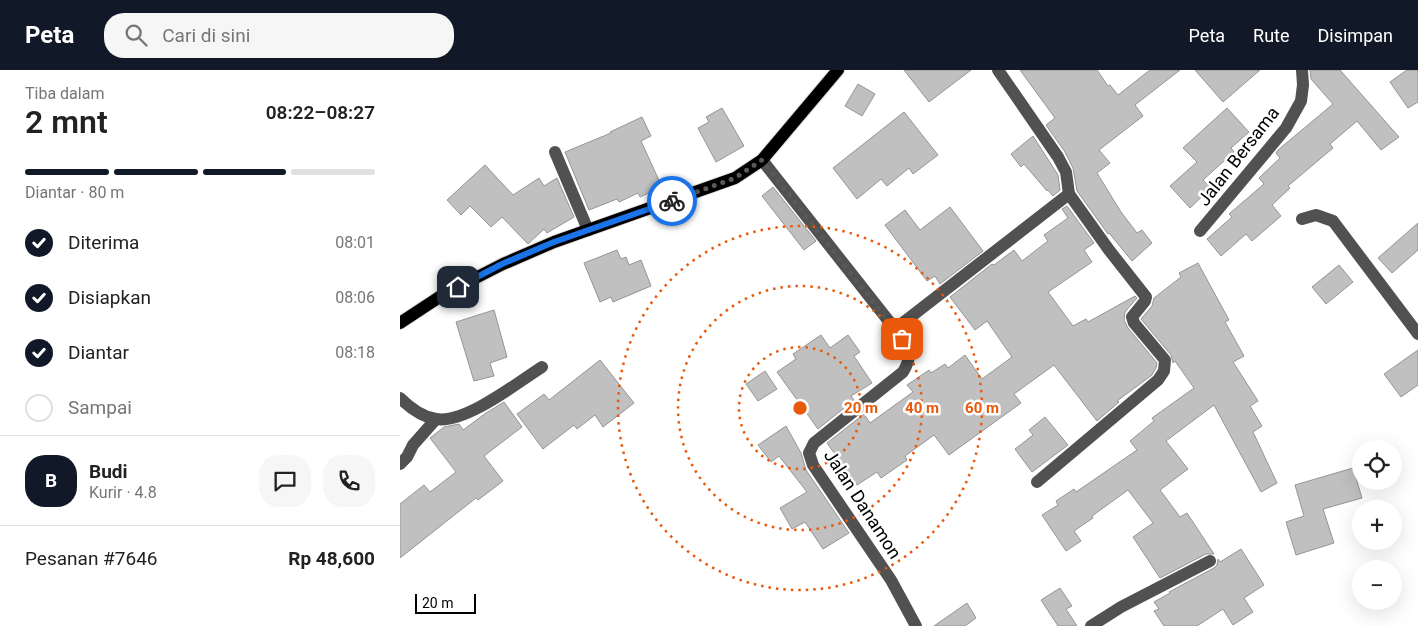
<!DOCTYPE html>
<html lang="id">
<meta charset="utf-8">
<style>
:root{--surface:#fff;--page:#f6f6f6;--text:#222;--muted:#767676;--line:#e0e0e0;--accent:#111827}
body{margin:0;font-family:Roboto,sans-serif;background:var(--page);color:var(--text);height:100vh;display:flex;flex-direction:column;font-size:19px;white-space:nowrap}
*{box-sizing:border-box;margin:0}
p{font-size:16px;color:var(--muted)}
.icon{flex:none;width:28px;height:28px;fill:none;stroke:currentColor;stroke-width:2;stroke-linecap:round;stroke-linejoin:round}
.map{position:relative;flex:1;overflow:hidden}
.details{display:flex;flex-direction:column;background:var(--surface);width:400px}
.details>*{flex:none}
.tools{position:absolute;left:952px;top:370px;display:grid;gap:10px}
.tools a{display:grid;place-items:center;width:50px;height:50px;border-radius:50%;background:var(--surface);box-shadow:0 5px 20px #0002;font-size:25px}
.scale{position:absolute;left:15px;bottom:12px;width:61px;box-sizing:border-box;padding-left:5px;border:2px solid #000;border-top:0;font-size:14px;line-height:18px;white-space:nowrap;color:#000;-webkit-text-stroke:4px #fff;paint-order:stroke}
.pin{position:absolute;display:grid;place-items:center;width:42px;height:42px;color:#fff;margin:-21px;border-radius:10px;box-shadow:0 2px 8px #0006}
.courier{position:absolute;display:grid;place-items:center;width:50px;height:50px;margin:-25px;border:4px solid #1a73e8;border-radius:50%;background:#fff;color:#222;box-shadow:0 1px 6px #0007}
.summary em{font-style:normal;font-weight:600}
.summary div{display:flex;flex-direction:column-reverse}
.summary{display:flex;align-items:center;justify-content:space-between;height:85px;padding:0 25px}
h1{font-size:32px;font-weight:600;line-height:38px}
.bar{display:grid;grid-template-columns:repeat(4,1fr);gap:8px 5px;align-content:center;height:60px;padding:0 25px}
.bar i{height:6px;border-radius:4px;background:var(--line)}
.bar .active{background:var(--accent)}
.bar p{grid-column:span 4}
.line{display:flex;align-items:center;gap:12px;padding:0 25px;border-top:1px solid var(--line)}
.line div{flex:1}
.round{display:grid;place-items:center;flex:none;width:52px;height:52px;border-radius:20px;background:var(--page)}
ol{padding:0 25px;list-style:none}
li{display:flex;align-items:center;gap:15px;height:55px}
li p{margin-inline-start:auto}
li .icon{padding:5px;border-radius:50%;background:var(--accent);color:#fff;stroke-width:4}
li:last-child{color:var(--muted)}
li i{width:28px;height:28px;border:2px solid var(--line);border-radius:50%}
header{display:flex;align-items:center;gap:30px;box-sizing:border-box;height:70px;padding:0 25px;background:var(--accent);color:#fff}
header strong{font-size:24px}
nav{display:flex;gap:28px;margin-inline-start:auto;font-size:18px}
.search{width:350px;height:45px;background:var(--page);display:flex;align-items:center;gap:12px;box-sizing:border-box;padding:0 18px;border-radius:20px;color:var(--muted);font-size:19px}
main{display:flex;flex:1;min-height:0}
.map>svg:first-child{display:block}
.building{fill:#c0c0c0;stroke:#959595}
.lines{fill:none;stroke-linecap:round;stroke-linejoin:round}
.major-casing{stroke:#dbdbdb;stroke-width:14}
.minor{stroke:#515151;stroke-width:12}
.major{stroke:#000;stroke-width:12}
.done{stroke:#595959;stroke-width:5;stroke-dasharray:0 9}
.route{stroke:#1a73e8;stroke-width:6}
.ring{fill:none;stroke:#e8590c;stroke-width:2.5;stroke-dasharray:2.5 5}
.labels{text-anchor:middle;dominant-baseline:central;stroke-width:5;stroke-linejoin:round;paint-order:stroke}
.street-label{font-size:18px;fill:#000;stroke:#fff}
.centre{fill:#e8590c;stroke:#fff;stroke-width:2.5}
.ring-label{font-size:15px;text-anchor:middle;font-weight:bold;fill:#e8590c;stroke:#fff;stroke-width:5;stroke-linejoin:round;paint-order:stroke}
</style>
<header>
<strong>Peta</strong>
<div class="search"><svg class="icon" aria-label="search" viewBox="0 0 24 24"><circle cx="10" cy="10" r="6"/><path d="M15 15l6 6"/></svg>Cari di sini</div>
<nav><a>Peta</a><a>Rute</a><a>Disimpan</a></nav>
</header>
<main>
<section class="details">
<div class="summary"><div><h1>2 mnt</h1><p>Tiba dalam</p></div><em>08:22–08:27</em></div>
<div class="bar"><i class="active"></i><i class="active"></i><i class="active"></i><i></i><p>Diantar · 80 m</p></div>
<ol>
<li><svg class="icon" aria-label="check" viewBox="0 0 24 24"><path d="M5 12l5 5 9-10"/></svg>Diterima<p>08:01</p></li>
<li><svg class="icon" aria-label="check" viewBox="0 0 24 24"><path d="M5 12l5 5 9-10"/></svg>Disiapkan<p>08:06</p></li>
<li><svg class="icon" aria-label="check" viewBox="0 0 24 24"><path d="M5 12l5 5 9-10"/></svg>Diantar<p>08:18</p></li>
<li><i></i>Sampai</li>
</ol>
<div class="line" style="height:90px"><b class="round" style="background:var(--accent);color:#fff">B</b><div><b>Budi</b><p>Kurir · 4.8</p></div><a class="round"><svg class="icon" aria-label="chat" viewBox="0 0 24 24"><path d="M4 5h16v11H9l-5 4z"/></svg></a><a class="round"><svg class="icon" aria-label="phone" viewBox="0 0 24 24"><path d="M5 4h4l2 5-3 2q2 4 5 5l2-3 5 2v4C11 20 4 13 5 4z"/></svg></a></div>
<div class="line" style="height:65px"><div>Pesanan #7646</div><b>Rp 48,600</b></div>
</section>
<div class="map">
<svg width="1018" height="556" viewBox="0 0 1018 556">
<rect width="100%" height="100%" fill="#fff"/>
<g class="building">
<path d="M504,0H571L529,32Z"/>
<path d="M620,0H697L708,16L710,15L718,25L750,0H780L735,35L743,46L699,80L710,93L697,103L721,142L737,163L742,160L752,173L732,191L709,163L708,164L677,121L673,98L665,82L646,55L655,48Z"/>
<path d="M795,0H860L823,32Z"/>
<path d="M910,0H940L999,67L981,80L957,51L930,74L933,78L888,116L890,118L872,135L881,146L852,171L846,164L821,186L807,169L832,147L829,144L864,114L859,108L880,88L876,83L878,80L933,34L911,9Z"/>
<path d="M1007,0H1018V32L1008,38L990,12Z"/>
<path d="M458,14L475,24L462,46L445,36Z"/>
<path d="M322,38L344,76L316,92L298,58L309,52L306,47Z"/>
<path d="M827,38L849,62L831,78L834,82L803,110L811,118L790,138L770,116L797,92L783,78Z"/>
<path d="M504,42L538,85L513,104L509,98L487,116L481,109L457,129L433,98Z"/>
<path d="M242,47L251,66L241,71L262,117L240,127L238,123L219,132L217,129L189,140L165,82L211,63L210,62Z"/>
<path d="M633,66L658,105L660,120L653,126L648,120L647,121L624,94L621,97L611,84Z"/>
<path d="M85,95L113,125L139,108L144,116L157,108L174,147L147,163L144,159L128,174L102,147L91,157L70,136L61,145L47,130Z"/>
<path d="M373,117L416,171L404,180L362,126Z"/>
<path d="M667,136L694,173L684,180L692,192L648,222L673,256L686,249L688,252L735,226L737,228L725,242L724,250L728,258L757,293L756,298L752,305L717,331L719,332L697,351L654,295L614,324L621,333L549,385L534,365L505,386L507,390L481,408L477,402L457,415L427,373L464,344L470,353L513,322L507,315L529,300L531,303L545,294L548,298L565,285L582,309L612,287L587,251L575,260L550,227L592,194L594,195L614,180L622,191L648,171L644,165L668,148L662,139Z"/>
<path d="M550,137L583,181L540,214L535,206L527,211L485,155L505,140L520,160Z"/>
<path d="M1018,153V180L992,203L978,188Z"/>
<path d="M217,180L221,189L226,187L229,195L241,190L251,216L213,232L211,227L200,232L184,193Z"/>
<path d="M798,193L829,250L825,252L844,286L833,292L858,331L850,336L862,356L853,362L877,413L861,422L814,335L766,371L788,399L760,420L780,447L787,443L814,484H806L760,508L733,467L753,453L728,420L692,446L693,448L674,461L681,471L666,481L642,445L658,435L656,431L674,419L676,422L737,380L730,371L754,351L752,348L794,318L775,291L773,293L771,285L741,249L752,236L754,228L781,207L779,203Z"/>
<path d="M939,195L953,212L926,234L912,217Z"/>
<path d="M94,240L107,287L90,293L94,306L74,311L56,252Z"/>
<path d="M421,265L430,278L448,265L460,282L454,286L472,313L451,326L454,330L418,359L377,302L396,289L393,284Z"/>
<path d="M1018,280V315L1001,327L984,304Z"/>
<path d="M200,290L234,333L203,357L195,345L177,359L174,355L143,379L117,344L144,324L149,330Z"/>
<path d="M365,301L377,319L358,331L346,314Z"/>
<path d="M104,332L122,357L84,386L103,411L78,430L76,428L0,488V434L24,415L30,422L56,402L30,368L44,357L59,354L63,360L86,343Z"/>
<path d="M645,347L668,375L632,402L615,379L633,365L629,360Z"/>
<path d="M386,356L401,383L406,400L449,463L423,479L405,452L392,459L380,438L407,422L379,386L371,392L358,375Z"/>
<path d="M953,398L962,428L923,439L934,473L896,485L886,452L904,446L895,415Z"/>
<path d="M841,479L864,515L844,528L853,542L833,555L823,539L797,556H764L754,541L759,539L754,532L770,523L769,522L814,498L817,495L818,489L820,492Z"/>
<path d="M660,518L672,536L666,539L677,556H658L641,530Z"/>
<path d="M567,533L576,548L565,556H534Z"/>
</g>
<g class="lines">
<g class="major-casing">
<path id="major" d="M0,253L44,224L103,194L154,172L335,108L362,90L438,0"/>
</g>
<g class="minor">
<path d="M598,0L658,87L666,102L669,124L709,180L746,227L745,231L732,247L734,253L765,290L764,301L758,310L637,412"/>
<path d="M155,82L188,160"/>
<path d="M362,90L495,259C507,277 515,282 503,302L414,373L409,383L413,395L491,510L516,556"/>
<path d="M902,149L916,145L933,151L1018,264"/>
<path d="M800,161L886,58L901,31L903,15L902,0"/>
<path d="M495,259L669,124"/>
<path d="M0,328C10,338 22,347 36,349C65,354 117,313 142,297"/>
<path d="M0,394L7,387L13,375L36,349"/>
<path d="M691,556L721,537L810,491"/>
</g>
<use href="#major" class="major"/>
</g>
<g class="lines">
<path class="done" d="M272,131L335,108L362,90L502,269"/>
<path class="route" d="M58,217L102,194L154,172L272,131"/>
</g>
<g class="ring">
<circle cx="400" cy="338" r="61"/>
<circle cx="400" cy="338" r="122"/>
<circle cx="400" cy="338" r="182"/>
</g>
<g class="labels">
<g class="street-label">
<text transform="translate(838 86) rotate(-52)">Jalan Bersama</text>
<text transform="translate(463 434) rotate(57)">Jalan Danamon</text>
</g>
</g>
<circle cx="400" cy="338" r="8" class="centre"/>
<g class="ring-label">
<text x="461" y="343">20 m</text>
<text x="522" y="343">40 m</text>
<text x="582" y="343">60 m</text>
</g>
</svg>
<div class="tools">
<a><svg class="icon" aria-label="locate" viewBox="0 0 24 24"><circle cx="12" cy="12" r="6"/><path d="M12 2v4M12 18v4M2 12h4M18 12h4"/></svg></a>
<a>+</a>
<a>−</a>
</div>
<div class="scale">20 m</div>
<div class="pin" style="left:502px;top:269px;background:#ea580c"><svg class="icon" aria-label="bag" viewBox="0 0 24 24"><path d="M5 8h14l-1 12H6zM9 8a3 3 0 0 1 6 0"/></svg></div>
<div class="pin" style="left:58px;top:217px;background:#1f2937"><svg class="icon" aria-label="home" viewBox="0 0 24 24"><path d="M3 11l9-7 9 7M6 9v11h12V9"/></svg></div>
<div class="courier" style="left:272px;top:131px"><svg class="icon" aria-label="bike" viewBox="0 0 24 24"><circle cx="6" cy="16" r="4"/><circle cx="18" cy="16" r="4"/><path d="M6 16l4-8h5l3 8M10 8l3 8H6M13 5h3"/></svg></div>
</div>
</main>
